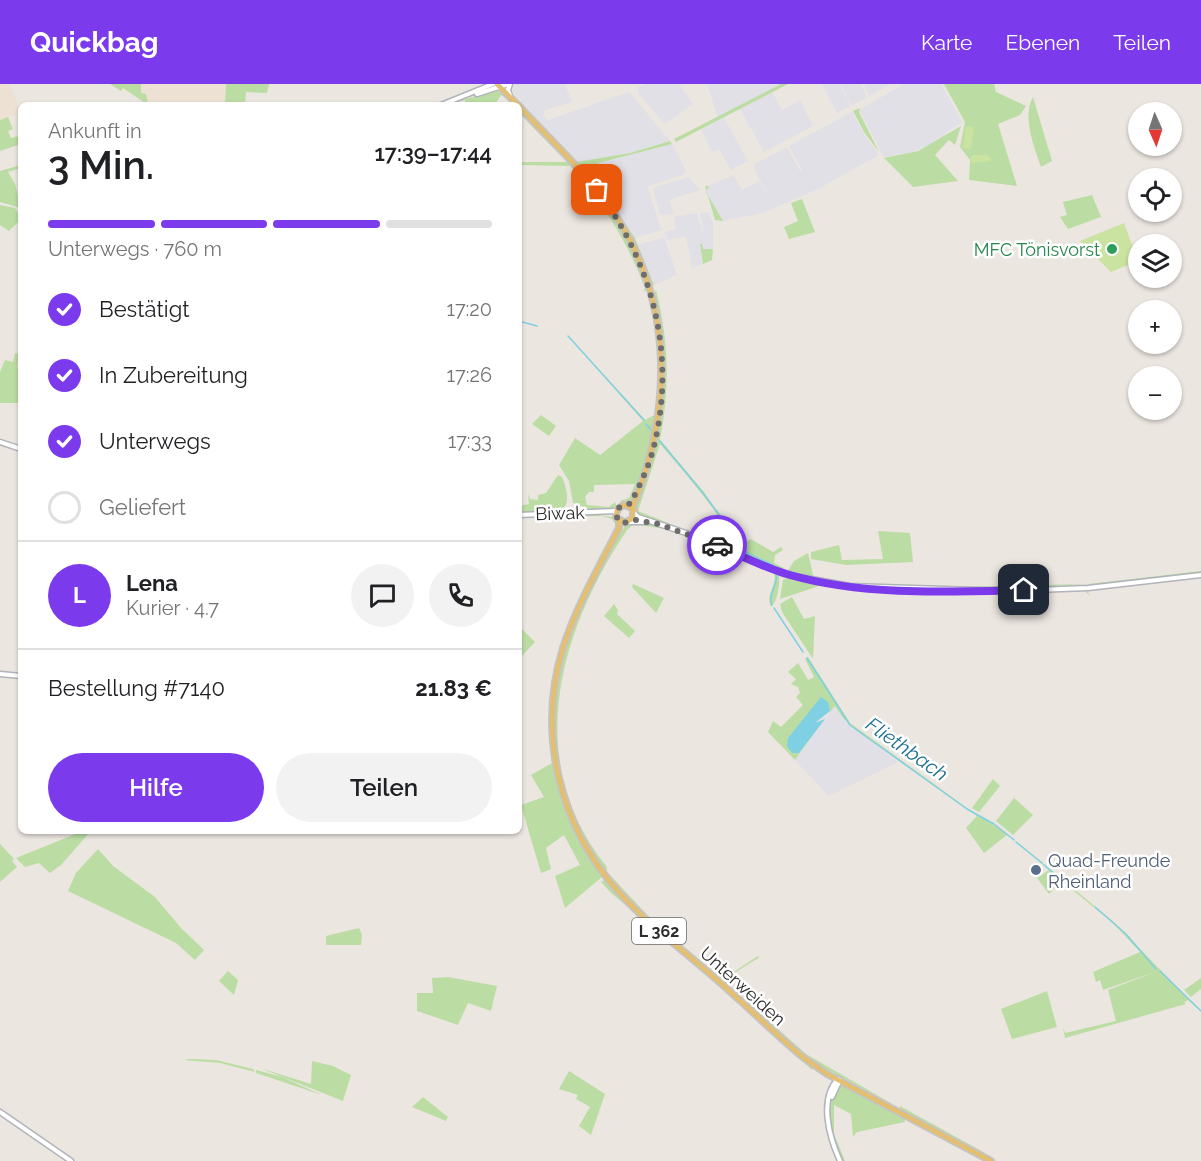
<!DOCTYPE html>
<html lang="de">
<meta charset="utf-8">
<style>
:root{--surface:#fff;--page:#f2f2f2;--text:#202124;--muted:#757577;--line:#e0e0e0;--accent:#7c3aed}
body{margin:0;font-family:Raleway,sans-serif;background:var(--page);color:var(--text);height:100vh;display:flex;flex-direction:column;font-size:22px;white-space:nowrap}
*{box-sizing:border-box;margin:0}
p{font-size:20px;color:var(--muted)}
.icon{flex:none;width:33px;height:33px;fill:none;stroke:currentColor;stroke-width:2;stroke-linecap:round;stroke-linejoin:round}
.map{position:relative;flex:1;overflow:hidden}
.details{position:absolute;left:18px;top:18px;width:504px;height:732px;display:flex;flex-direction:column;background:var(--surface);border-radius:9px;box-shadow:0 2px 4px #0004}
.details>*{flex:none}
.needle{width:39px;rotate:177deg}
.tools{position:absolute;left:1128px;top:18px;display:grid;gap:12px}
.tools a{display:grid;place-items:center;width:54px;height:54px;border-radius:50%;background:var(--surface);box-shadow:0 2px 4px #0004;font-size:30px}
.pin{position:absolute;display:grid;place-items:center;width:51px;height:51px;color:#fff;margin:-26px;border-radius:12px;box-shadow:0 3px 9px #0006}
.courier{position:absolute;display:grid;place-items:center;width:60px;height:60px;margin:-30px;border:4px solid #7c3aed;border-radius:50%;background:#fff;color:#222;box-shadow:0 2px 8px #0007}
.headline em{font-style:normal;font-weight:600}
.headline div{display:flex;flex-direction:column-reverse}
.headline{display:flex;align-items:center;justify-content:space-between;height:102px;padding:0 30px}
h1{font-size:39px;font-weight:600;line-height:45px}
.bar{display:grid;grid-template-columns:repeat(4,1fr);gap:9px 6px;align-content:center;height:72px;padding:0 30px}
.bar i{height:8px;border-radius:4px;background:var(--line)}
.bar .selected{background:var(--accent)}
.bar p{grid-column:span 4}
.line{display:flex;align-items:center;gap:15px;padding:0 30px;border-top:2px solid var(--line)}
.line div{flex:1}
.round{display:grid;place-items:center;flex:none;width:63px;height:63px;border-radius:32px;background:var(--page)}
ol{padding:0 30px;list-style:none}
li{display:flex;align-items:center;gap:18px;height:66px}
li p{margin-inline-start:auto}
li .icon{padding:6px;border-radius:50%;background:var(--accent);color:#fff;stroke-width:4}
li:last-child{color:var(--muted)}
li i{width:33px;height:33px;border:3px solid var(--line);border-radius:50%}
.action{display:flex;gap:12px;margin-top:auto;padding:12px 30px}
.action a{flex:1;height:69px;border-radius:36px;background:var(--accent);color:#fff;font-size:24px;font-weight:600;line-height:69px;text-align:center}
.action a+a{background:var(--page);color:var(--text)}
header{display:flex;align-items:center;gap:36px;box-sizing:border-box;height:84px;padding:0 30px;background:var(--accent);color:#fff}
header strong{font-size:28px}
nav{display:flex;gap:33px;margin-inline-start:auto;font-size:21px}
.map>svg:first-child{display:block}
.industrial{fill:#e1e0e6}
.education{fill:#ece1d2}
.green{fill:#bbdda3;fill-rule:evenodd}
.pitch{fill:#cbe3a0}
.water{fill:#7fd0e3}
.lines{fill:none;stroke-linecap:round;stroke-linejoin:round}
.stream{stroke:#7fd0e3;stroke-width:1.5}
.secondary-casing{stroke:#b1b3bb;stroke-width:7}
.primary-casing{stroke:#c4c4c4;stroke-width:8}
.secondary{stroke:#fff;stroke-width:4}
.primary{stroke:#e3bf6f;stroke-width:4.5}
.done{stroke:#6f6d6b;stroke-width:6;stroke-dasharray:0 10.8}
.route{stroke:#7c3aed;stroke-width:8}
.leisure-dot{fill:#2e9e5b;stroke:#fff;stroke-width:2}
.service-dot{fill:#5c6f8a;stroke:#fff;stroke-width:2}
.labels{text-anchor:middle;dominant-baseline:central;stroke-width:5;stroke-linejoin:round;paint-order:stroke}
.shield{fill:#fff;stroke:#6b6b6b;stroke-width:1.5}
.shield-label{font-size:16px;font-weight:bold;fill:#2c2c2c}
.leisure-label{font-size:18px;fill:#27864d;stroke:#fff;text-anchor:end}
.street-label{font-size:18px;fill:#2c2c2c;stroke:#fff}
.service-label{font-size:18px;fill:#4e5e75;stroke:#fff;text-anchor:start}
.water-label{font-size:20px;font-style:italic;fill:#1c7191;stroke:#fff}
</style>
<header>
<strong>Quickbag</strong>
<nav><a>Karte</a><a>Ebenen</a><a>Teilen</a></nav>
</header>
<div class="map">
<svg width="1201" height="1077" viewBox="0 0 1201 1077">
<rect width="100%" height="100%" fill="#ece6e0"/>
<g class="industrial">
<path d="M515,0H565L572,18L545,26L543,32L548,36L629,8L670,57L630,69L576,78L518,14L512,6Z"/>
<path d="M645,0H679L693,20L665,40L638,9V3Z"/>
<path d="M707,0H781L718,34Z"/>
<path d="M822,0H839L850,22L837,29Z"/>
<path d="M840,0H861L867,13L851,22Z"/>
<path d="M864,0H891L869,12Z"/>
<path d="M904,0H941L962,38L928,61L912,68L884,73L859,26Z"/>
<path d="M772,8L782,26L800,16L813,42L764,68L740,25Z"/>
<path d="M852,28L863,49L879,71L818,105L763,129L723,137L706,108L707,102L734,91L742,106L759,97L767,111L753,81L787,63L800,87L802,86L789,62Z"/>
<path d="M724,34L748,77L731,86L719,65L712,68L701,46Z"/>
<path d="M672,60L686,87L683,91L649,102L648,104L661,146L635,154L605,110L598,79Z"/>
<path d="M688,93L700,106L669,116L674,130L660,131L653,104Z"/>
<path d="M708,128L713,139V165H703L700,160L703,180L692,184L686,153L667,156L664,148L676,145L674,133L697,129L704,152L700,129Z"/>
<path d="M664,153L677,191L654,201L638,161Z"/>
<path d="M835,622L843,634L898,678L829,712L795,676L824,635L818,640L814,639L827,632Z"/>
</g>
<g class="education">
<path d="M0,0H10L21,29L0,36Z"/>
<path d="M141,0H226L225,21H148L146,10L141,9Z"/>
</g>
<g class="green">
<path d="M110,0H141V9L146,10L148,21L123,4L121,7Z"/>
<path d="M226,0H269L267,9L246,8L245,21H225Z"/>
<path d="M781,0H788L676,58L674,55Z"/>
<path d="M944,0H994L996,8L1026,22L1020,31L998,40L1017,102L969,96L970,76L960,63L965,38Z"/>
<path d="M497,6L515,21L501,11L495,21H465V16L445,21Z"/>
<path d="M1033,13L1052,77L1041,83C1034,62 1022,33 1033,13Z"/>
<path d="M860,24L859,28L879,68L864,48L853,27Z"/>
<path d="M519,25C564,72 610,117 637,176C641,185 648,198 646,206L643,208L645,204C627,157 604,120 570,82L519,81V78H567L519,29Z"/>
<path d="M8,33L13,45L8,47L11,54L19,52L21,60L0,67V36Z"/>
<path d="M961,42L955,61L949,56L935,71L958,97L913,103L884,74L918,67Z"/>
<path d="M670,57L672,60L598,79L605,110L635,154L654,201L651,202L630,154L576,78L630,69Z"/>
<path d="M21,81V84L8,88L15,100L21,124L0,118V87Z"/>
<path d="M705,102H709L706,108L723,137L715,136Z"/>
<path d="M1092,111L1101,133L1068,145L1060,133L1067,131L1063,118Z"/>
<path d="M802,115L815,148L789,155L784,143L798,137L791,119Z"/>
<path d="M0,121L15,124L21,135L9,147L0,141Z"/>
<path d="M700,160H702L703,165H713L712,176L703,180Z"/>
<path d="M656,206C669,257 670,305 660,356L704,408L739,461L751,455L773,468L781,463L783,466L775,471L774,479L784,484L781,487L704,454L636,431C631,416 646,393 650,378C667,322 667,267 654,209ZM660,360C689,394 719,427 739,467L638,427Z"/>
<path d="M647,209C654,218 655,235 657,248C665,305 657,366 630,418L620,417L629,414L635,400L594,401V408H589L585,413L587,421L609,423L615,418L617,424L615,426H592L573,419L569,397L559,381L575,354L600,371L643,337L568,252L645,336L656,330C662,289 657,248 647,209Z"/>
<path d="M15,269L20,270L17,283L21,285V319H0V288L5,276L13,278Z"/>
<path d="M541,331L556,342L549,352L532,340Z"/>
<path d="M558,391L562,393C566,402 570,416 564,424L519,430V422L529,420L528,410L530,415L538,416V411L546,409Z"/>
<path d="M584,429L613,433L618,443L592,494L558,579L552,662L563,718L580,757L602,793L565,824L555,792L580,781L564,751L546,764L551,785L541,789L521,721L544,713L531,691L552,679C540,585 575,522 616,441L612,435L602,432L519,433Z"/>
<path d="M637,437C658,442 680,446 698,457L666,445L634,440L627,446C558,549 522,678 607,783L606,789C590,772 579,748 571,726C530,622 571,531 625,442Z"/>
<path d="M878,447L910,449L913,478L846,481L811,475V468L839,461L842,476L883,475Z"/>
<path d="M808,469L814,495L787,488L794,477Z"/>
<path d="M1201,487V490L1091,501L1088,500Z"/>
<path d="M774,489L779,490C780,500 778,517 771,523C765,510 778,501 774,489Z"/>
<path d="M789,493C885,515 988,509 1086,505L1091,513L1084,506L951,509L862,506L822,501L780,515L783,496Z"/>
<path d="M633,500L664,514L656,529L632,503Z"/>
<path d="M1085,500L1013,505H942L941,503Z"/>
<path d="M792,513L804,535L815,532L813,575L782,528L780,520Z"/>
<path d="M614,520L618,526L617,530L635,547L629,554L604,532Z"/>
<path d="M522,545L535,558L521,573L519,571V548Z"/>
<path d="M808,573L850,639L967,724L1008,750L984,769L966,744L977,732L860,649L843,634L835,622L829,629L830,627L814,623L788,654L799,669L822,638L795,676L768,648L773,637L781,643L803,621L796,613L800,609L798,603L791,600L796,595L788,588L798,579L808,596L814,593L805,575Z"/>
<path d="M993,695L1000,702L979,728L972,724Z"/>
<path d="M1014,714L1033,731L1013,751L996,737Z"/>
<path d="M83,747L90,748L61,781L50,789L39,779L25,783L16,774Z"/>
<path d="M1010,752L1115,839L1201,928L1188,916L1184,918L1186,920L1065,954L1063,944L1065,949L1116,937L1108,906L1158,887L1103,906L1100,896L1096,898L1093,888L1140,868L1114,840L1062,797L1049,810L1037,794L1049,786Z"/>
<path d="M0,760L14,775L12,777L17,783L0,798Z"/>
<path d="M98,765L113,782L155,813L181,844L204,866L195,876L176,859L68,807L76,789Z"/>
<path d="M610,791L649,833L721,894L719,895C680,862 642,831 609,793Z"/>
<path d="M606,795L619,813L813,983L812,986L715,897L610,808L601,798Z"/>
<path d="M359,844L362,851L361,861H326V852Z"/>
<path d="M758,872L759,874L755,876L723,896L806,970L896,1022L811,977L722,898L723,895Z"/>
<path d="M228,887L238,896L234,911L219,897Z"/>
<path d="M448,893L497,902L491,927L468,919L458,941L417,927V909H433L432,894Z"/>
<path d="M1201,894V905L1191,913L1184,906Z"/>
<path d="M1047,907L1057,943L1012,955L1001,925Z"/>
<path d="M189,975L216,976L253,985L255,988L220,979L184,976Z"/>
<path d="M312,977L333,982L351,991L343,1017L260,984L311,1000Z"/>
<path d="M256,986L282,993L322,1011L256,989Z"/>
<path d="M569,987L605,1010L591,1051L579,1042L590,1023L576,1015L578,1011L559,1005Z"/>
<path d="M840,1000L904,1030L988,1077L904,1032L905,1038L857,1048L853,1053L851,1030L834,1021V1050L845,1077H842C833,1054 820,1021 840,1000Z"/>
<path d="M423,1013L448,1033L446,1037L412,1023Z"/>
<path d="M900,1022L985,1069H981L900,1025Z"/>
</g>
<g class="pitch">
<path d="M966,42L974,43L971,65L963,64Z"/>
<path d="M973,71H988L992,77L973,79L970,75Z"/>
<path d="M1124,139L1138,177L1111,188L1080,157Z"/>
</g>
<path class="water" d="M821,613L828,618L830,627L815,639L825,635L799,669H792L787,662L788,654Z"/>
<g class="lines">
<g class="stream">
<path d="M519,237L537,242"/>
<path d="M568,252L644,336"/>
<path d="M646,340L653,348"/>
<path d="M660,357L703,409L730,445L741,466L773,481"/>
<path d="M772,521C767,510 779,501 776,489"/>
<path d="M774,524L803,568"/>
<path d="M807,574L850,641L967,725L994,740L1014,756"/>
<path d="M1016,758L1042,779"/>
<path d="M1044,781L1066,799"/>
<path d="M1095,823L1126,850L1156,885"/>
<path d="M1160,887L1201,927"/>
</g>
<g class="secondary-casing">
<g id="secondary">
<path d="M477,10L508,0"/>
<path d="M510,12L508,6L510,0"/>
<path d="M441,21L493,0"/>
<path d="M0,358L21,365"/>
<path d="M634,429L638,433L686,449L784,490L850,502L1007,507L1088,504L1201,491"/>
<path d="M519,431L616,427"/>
<path d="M630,438H647"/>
<path d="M0,590L21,592"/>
<path d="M838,995C818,1016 830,1055 840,1077"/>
<path d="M832,1013L840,996"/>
<path d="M0,1028L71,1077"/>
</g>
</g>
<g class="primary-casing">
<g id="primary">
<path d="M497,0L518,21"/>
<path d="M519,22C552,58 589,91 616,132C674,221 672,326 633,422V434L625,439L616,433L617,426L623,421L628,422L634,426"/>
<path d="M619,436V444C599,483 576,523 563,564C537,649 559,741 618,807C647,840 683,866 716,895C746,921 774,949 804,974L827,990L991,1077"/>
</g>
</g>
<use href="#secondary" class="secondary"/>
<use href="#primary" class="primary"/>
</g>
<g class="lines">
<path class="done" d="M597,106C656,183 678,280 651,373C646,389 638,404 631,419L618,424L617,434L623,439L636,436L658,440L717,461"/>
<path class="route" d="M717,461C741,472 765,484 790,491C864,512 948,508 1024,506"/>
</g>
<circle class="leisure-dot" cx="1112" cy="165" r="6"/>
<circle class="service-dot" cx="1036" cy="786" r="6"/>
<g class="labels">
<rect class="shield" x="632" y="834" width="54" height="26" rx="4.5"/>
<g class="shield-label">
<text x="659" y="847">L 362</text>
</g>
<g class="leisure-label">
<text x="1100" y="165">MFC Tönisvorst</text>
</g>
<g class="street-label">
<text transform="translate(560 429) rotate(-2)">Biwak</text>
<text transform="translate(743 902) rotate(42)">Unterweiden</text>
</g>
<g class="service-label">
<text x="1048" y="776">Quad-Freunde<tspan x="1048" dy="21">Rheinland</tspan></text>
</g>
<g class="water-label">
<text transform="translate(907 665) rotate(35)">Fliethbach</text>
</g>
</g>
</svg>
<div class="tools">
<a><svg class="needle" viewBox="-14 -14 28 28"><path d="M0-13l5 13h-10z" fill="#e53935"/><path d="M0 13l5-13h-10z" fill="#757577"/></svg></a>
<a><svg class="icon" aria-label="locate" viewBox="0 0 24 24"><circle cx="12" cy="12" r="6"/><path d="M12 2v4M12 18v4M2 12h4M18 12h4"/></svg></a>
<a><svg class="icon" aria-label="layers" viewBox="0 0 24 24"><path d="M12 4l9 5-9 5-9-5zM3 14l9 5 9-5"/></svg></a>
<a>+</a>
<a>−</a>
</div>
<div class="pin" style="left:597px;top:106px;background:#ea580c"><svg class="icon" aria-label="bag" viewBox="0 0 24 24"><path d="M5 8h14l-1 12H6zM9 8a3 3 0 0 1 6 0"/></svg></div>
<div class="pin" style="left:1024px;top:506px;background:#1f2937"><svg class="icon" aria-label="home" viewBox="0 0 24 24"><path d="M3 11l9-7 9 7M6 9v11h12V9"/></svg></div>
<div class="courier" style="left:717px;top:461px"><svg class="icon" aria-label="car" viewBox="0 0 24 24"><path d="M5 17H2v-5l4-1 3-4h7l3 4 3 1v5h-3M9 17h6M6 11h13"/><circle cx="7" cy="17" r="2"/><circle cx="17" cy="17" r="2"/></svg></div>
<section class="details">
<div class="headline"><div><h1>3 Min.</h1><p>Ankunft in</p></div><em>17:39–17:44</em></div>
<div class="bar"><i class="selected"></i><i class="selected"></i><i class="selected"></i><i></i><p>Unterwegs · 760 m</p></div>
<ol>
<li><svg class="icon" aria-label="check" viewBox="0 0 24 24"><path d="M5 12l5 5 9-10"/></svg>Bestätigt<p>17:20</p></li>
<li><svg class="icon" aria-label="check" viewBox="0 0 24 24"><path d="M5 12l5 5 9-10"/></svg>In Zubereitung<p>17:26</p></li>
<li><svg class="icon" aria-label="check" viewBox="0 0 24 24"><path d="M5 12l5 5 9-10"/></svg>Unterwegs<p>17:33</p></li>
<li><i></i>Geliefert</li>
</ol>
<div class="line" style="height:108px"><b class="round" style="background:var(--accent);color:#fff">L</b><div><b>Lena</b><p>Kurier · 4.7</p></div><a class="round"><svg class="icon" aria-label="chat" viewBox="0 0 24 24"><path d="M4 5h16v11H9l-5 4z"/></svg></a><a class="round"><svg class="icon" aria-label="phone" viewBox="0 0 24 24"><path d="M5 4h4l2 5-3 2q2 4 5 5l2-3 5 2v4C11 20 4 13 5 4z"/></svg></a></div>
<div class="line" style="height:78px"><div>Bestellung #7140</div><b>21.83 €</b></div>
<div class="action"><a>Hilfe</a><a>Teilen</a></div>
</section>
</div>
